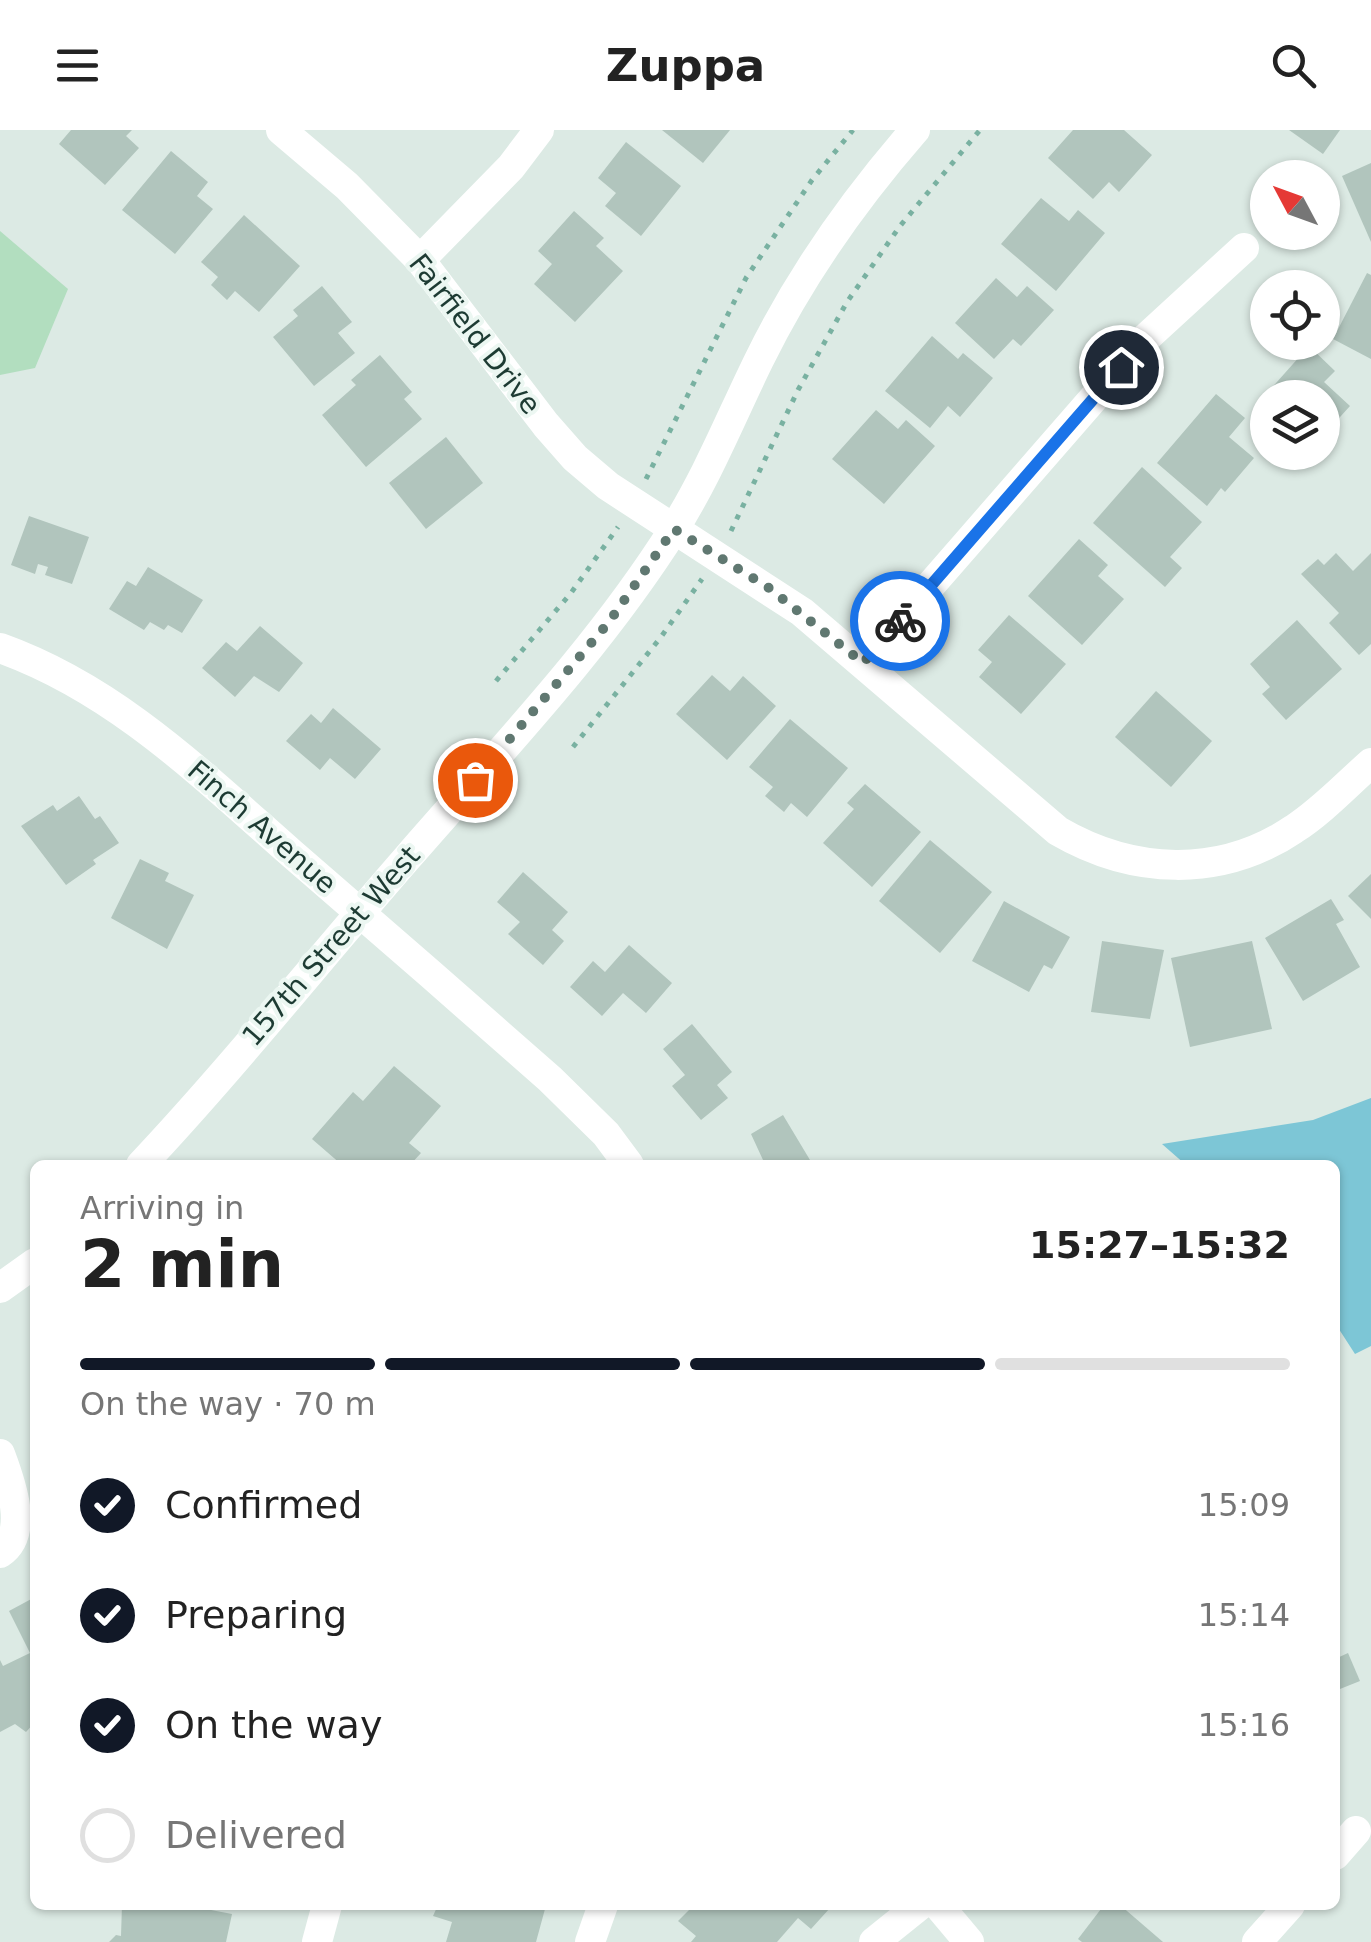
<!DOCTYPE html>
<meta charset="utf-8">
<style>
:root{--surface:#fff;--page:#f6f6f6;--text:#222;--muted:#767676;--line:#e0e0e0;--accent:#111827}
body{margin:0;font-family:"DejaVu Sans",sans-serif;background:var(--page);color:var(--text);height:100vh;display:flex;flex-direction:column;font-size:38px;white-space:nowrap}
*{box-sizing:border-box;margin:0}
p{font-size:32px;color:var(--muted)}
.icon{flex:none;width:55px;height:55px;fill:none;stroke:currentColor;stroke-width:2;stroke-linecap:round;stroke-linejoin:round}
.map{position:relative;flex:1;overflow:hidden}
.panel{position:absolute;left:30px;top:1030px;width:1310px;height:750px;display:flex;flex-direction:column;background:var(--surface);border-radius:15px;box-shadow:0 2px 8px #0004}
.panel>*{flex:none}
.needle{width:65px;rotate:311deg}
.buttons{position:absolute;left:1250px;top:30px;display:grid;gap:20px}
.buttons a{display:grid;place-items:center;width:90px;height:90px;border-radius:50%;background:var(--surface);box-shadow:0 2px 8px #0004;font-size:50px}
.pin{position:absolute;display:grid;place-items:center;width:85px;height:85px;color:#fff;margin:-42px;border:5px solid #fff;border-radius:50%;box-shadow:0 2px 10px #0007}
.courier{position:absolute;display:grid;place-items:center;width:100px;height:100px;margin:-50px;border:8px solid #1a73e8;border-radius:50%;background:#fff;color:#222;box-shadow:0 2px 12px #0007}
.headline em{font-style:normal;font-weight:700}
.headline div{display:flex;flex-direction:column-reverse}
.headline{display:flex;align-items:center;justify-content:space-between;height:170px;padding:0 50px}
h1{font-size:65px;font-weight:700;line-height:75px}
.bar{display:grid;grid-template-columns:repeat(4,1fr);gap:15px 10px;align-content:center;height:120px;padding:0 50px}
.bar i{height:12px;border-radius:8px;background:var(--line)}
.bar .on{background:var(--accent)}
.bar p{grid-column:span 4}
ol{padding:0 50px;list-style:none}
li{display:flex;align-items:center;gap:30px;height:110px}
li p{margin-inline-start:auto}
li .icon{padding:10px;border-radius:50%;background:var(--accent);color:#fff;stroke-width:4}
li:last-child{color:var(--muted)}
li i{width:55px;height:55px;border:5px solid var(--line);border-radius:50%}
header{display:flex;justify-content:space-between;align-items:center;height:130px;padding:0 50px;background:var(--surface);font-size:45px;font-weight:700}
.map>svg:first-child{display:block}
.green{fill:#b2debf}
.water{fill:#7dc6d6}
.building{fill:#b1c5bd}
.lines{fill:none;stroke-linecap:round;stroke-linejoin:round}
.path{stroke:#79b1a1;stroke-width:5;stroke-dasharray:5 8;stroke-linecap:butt}
.minor{stroke:#fff;stroke-width:30}
.done{stroke:#607871;stroke-width:10;stroke-dasharray:0 18}
.route{stroke:#1a73e8;stroke-width:12}
.labels{text-anchor:middle;dominant-baseline:central;stroke-width:8;stroke-linejoin:round;paint-order:stroke}
.street-label{font-size:28px;fill:#1d3b33;stroke:#ecf7f2}
</style>
<header><svg class="icon" aria-label="menu" viewBox="0 0 24 24"><path d="M4 6h16M4 12h16M4 18h16"/></svg>Zuppa<svg class="icon" aria-label="search" viewBox="0 0 24 24"><circle cx="10" cy="10" r="6"/><path d="M15 15l6 6"/></svg></header>
<div class="map">
<svg width="1371" height="1812" viewBox="0 0 1371 1812">
<rect width="100%" height="100%" fill="#dceae4"/>
<path class="green" d="M0,101L68,159L35,238L0,245Z"/>
<path class="water" d="M1371,968V1216L1355,1224L1335,1193V1035H1186L1162,1014L1313,990Z"/>
<g class="building">
<path d="M71,0H132L126,6L139,18L105,55L59,14Z"/>
<path d="M662,0H730L703,33Z"/>
<path d="M1073,0H1124L1152,25L1119,62L1109,52L1093,69L1048,28Z"/>
<path d="M1289,0H1340L1323,24Z"/>
<path d="M626,12L681,56L641,106L605,76L616,63L598,48Z"/>
<path d="M171,21L208,52L197,66L213,79L175,124L122,80Z"/>
<path d="M1371,33V112L1342,46Z"/>
<path d="M1041,68L1069,91L1078,80L1105,103L1056,161L1001,114Z"/>
<path d="M574,81L604,108L596,116L623,141L575,192L534,154L552,134L538,121Z"/>
<path d="M244,85L300,136L259,182L235,161L227,170L211,155L218,147L201,132Z"/>
<path d="M1367,143L1371,145V229L1333,209Z"/>
<path d="M996,148L1017,167L1027,156L1054,180L1021,216L1013,209L994,229L955,193Z"/>
<path d="M322,156L352,192L338,203L355,223L314,256L273,207L298,186L293,180Z"/>
<path d="M932,206L958,229L963,223L993,248L960,287L948,276L930,298L885,261Z"/>
<path d="M1309,216L1335,241L1324,252L1350,276L1322,307V268H1268V280L1259,272Z"/>
<path d="M380,225L412,262L404,269L422,289L366,337L322,285L356,255L351,250Z"/>
<path d="M1216,264L1245,288L1229,307L1254,328L1225,362L1221,358L1207,376L1157,333Z"/>
<path d="M876,280L898,299L906,290L935,316L884,374L832,329Z"/>
<path d="M446,307L483,353L426,399L389,353Z"/>
<path d="M1142,337L1202,392L1170,427L1182,438L1165,457L1093,393Z"/>
<path d="M29,386L89,407L72,454L45,445L48,437L38,434L35,444L11,435Z"/>
<path d="M1079,409L1108,435L1098,446L1124,469L1082,515L1028,466Z"/>
<path d="M1336,423L1353,441L1371,423V514L1359,525L1329,493L1339,483L1301,444L1318,429L1324,435Z"/>
<path d="M148,437L203,470L182,503L168,495L164,500L150,492L144,500L109,479L127,451L136,456Z"/>
<path d="M1009,485L1066,534L1021,584L979,547L992,532L978,520Z"/>
<path d="M1297,490L1342,539L1286,590L1262,564L1270,557L1250,534Z"/>
<path d="M260,496L303,533L279,562L254,546L235,567L202,538L226,512L237,521Z"/>
<path d="M712,545L730,561L743,546L776,576L727,630L676,584Z"/>
<path d="M1156,561L1212,611L1171,657L1115,607Z"/>
<path d="M333,578L381,619L355,649L330,628L320,640L286,611L311,584L321,593Z"/>
<path d="M790,589L848,638L807,687L791,673L784,682L765,666L773,657L749,637Z"/>
<path d="M865,654L921,702L872,757L823,713L854,679L847,673Z"/>
<path d="M79,666L95,689L100,686L119,713L93,730L96,734L66,755L21,696L53,675L57,681Z"/>
<path d="M930,710L992,762L940,823L879,771Z"/>
<path d="M140,729L169,743L165,751L194,765L167,819L111,788Z"/>
<path d="M523,742L568,782L552,800L564,811L543,835L508,804L520,792L497,772Z"/>
<path d="M1371,744V789L1348,766Z"/>
<path d="M1331,769L1344,790L1336,794L1360,837L1303,871L1265,808Z"/>
<path d="M1004,771L1070,807L1052,839L1044,835L1029,862L972,831Z"/>
<path d="M1102,811L1164,820L1150,889L1091,882Z"/>
<path d="M1252,811L1272,899L1190,917L1171,828Z"/>
<path d="M629,815L672,853L646,883L623,863L602,886L570,857L593,831L605,842Z"/>
<path d="M692,894L732,942L717,955L728,968L701,990L672,956L685,945L663,919Z"/>
<path d="M394,936L441,976L409,1013L421,1023L410,1035H342L312,1009L353,962L363,971Z"/>
<path d="M783,985L813,1035H754L763,1030L751,1004Z"/>
<path d="M35,1467V1592L26,1602L15,1594L0,1602V1530L3,1536L30,1523L9,1481Z"/>
<path d="M1348,1523L1360,1551L1335,1561V1529Z"/>
<path d="M122,1775H185L232,1784L226,1812H109L116,1805L121,1806Z"/>
<path d="M438,1775H534L545,1779L536,1812H446L452,1792L433,1786Z"/>
<path d="M694,1775H827L830,1778L811,1799L798,1788L777,1812H691L696,1806L678,1791Z"/>
<path d="M1104,1775H1120L1163,1812H1082L1078,1809Z"/>
</g>
<g class="lines">
<g class="path">
<path d="M646,349L746,148L812,50L853,0"/>
<path d="M731,401L798,260L847,172L900,96L980,0"/>
<path d="M496,551L571,463L618,397"/>
<path d="M573,617L661,507L702,449"/>
</g>
<g class="minor">
<path d="M281,0L347,56L420,130L546,295L575,328L608,356L802,482L1058,701C1132,744 1220,749 1294,699C1322,681 1346,655 1371,633"/>
<path d="M420,130L511,37L539,0"/>
<path d="M0,518C115,559 201,644 291,723C378,798 464,873 550,949L606,1004L629,1035"/>
<path d="M863,533L1147,207L1244,118"/>
<path d="M141,1035C234,936 319,829 408,727C500,621 599,518 674,399C708,345 731,287 759,230C800,146 854,70 915,0"/>
<path d="M0,1158L35,1133"/>
<path d="M0,1324C10,1351 30,1403 0,1423"/>
<path d="M1335,1725L1356,1701"/>
<path d="M938,1775L969,1812"/>
<path d="M317,1812L327,1775"/>
<path d="M590,1812L603,1775"/>
<path d="M874,1812L920,1775"/>
<path d="M1257,1812L1290,1775"/>
</g>
</g>
<g class="lines">
<path class="done" d="M475,650L609,492L674,399L769,458L863,533L900,491"/>
<path class="route" d="M900,491L1121,237"/>
</g>
<g class="labels">
<g class="street-label">
<text transform="translate(475 204) rotate(52)">Fairfield Drive</text>
<text transform="translate(262 697) rotate(41)">Finch Avenue</text>
<text transform="translate(331 816) rotate(-49)">157th Street West</text>
</g>
</g>
</svg>
<div class="buttons">
<a><svg class="needle" viewBox="-14 -14 28 28"><path d="M0-13l5 13h-10z" fill="#e53935"/><path d="M0 13l5-13h-10z" fill="#767676"/></svg></a>
<a><svg class="icon" aria-label="locate" viewBox="0 0 24 24"><circle cx="12" cy="12" r="6"/><path d="M12 2v4M12 18v4M2 12h4M18 12h4"/></svg></a>
<a><svg class="icon" aria-label="layers" viewBox="0 0 24 24"><path d="M12 4l9 5-9 5-9-5zM3 14l9 5 9-5"/></svg></a>
</div>
<div class="pin" style="left:475px;top:650px;background:#ea580c"><svg class="icon" aria-label="bag" viewBox="0 0 24 24"><path d="M5 8h14l-1 12H6zM9 8a3 3 0 0 1 6 0"/></svg></div>
<div class="pin" style="left:1121px;top:237px;background:#1f2937"><svg class="icon" aria-label="home" viewBox="0 0 24 24"><path d="M3 11l9-7 9 7M6 9v11h12V9"/></svg></div>
<div class="courier" style="left:900px;top:491px"><svg class="icon" aria-label="bike" viewBox="0 0 24 24"><circle cx="6" cy="16" r="4"/><circle cx="18" cy="16" r="4"/><path d="M6 16l4-8h5l3 8M10 8l3 8H6M13 5h3"/></svg></div>
<section class="panel">
<div class="headline"><div><h1>2 min</h1><p>Arriving in</p></div><em>15:27–15:32</em></div>
<div class="bar"><i class="on"></i><i class="on"></i><i class="on"></i><i></i><p>On the way · 70 m</p></div>
<ol>
<li><svg class="icon" aria-label="check" viewBox="0 0 24 24"><path d="M5 12l5 5 9-10"/></svg>Confirmed<p>15:09</p></li>
<li><svg class="icon" aria-label="check" viewBox="0 0 24 24"><path d="M5 12l5 5 9-10"/></svg>Preparing<p>15:14</p></li>
<li><svg class="icon" aria-label="check" viewBox="0 0 24 24"><path d="M5 12l5 5 9-10"/></svg>On the way<p>15:16</p></li>
<li><i></i>Delivered</li>
</ol>
</section>
</div>
